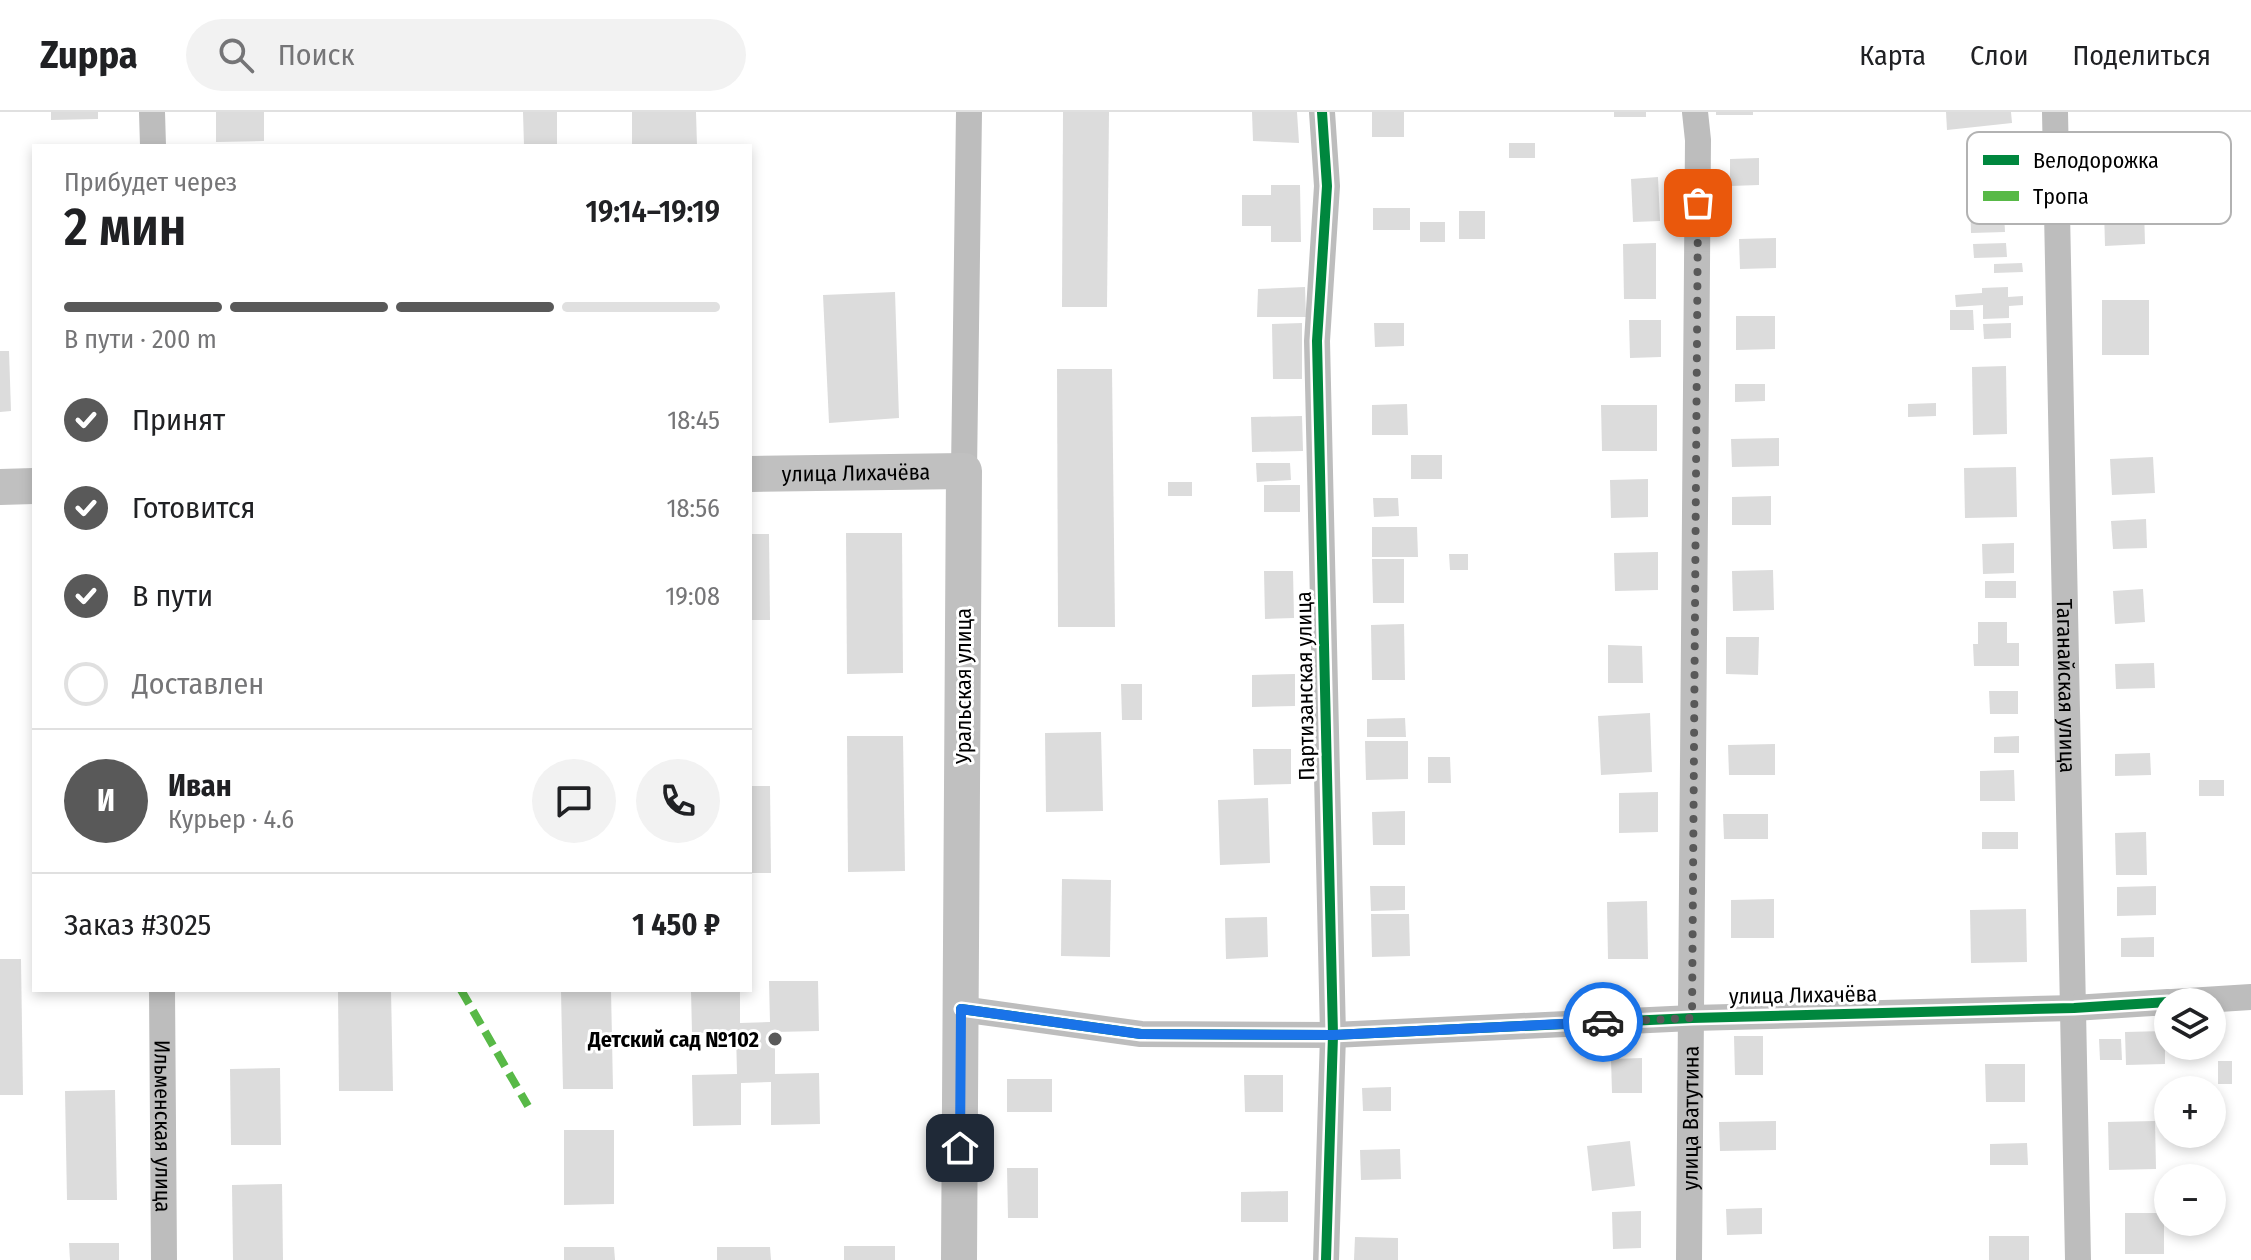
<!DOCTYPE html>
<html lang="ru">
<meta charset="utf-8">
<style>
:root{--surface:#fff;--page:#f2f2f2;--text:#202124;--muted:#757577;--line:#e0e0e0;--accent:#595959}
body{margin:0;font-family:"Fira Sans Condensed",sans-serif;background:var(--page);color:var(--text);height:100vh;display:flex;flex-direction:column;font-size:30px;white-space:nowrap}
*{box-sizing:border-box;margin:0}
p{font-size:26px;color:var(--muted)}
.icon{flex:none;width:44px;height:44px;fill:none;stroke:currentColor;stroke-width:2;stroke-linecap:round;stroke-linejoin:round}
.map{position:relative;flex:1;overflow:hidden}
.details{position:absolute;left:32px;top:32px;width:720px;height:848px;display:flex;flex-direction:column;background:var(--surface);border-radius:0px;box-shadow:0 4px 12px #0003}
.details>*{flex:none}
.controls{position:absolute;left:2154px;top:876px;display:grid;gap:16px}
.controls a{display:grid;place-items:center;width:72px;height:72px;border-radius:50%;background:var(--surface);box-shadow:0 4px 12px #0003;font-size:40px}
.pin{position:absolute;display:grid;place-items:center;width:68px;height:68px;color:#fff;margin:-34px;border-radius:16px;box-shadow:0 4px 12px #0006}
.courier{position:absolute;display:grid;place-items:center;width:80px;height:80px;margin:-40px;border:6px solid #1a73e8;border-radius:50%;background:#fff;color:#222;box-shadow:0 2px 10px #0007}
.overview em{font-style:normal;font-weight:600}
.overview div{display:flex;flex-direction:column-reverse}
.overview{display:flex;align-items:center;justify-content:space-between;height:136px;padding:0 32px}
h1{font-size:52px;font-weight:600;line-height:60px}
.bar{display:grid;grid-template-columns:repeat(4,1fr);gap:12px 8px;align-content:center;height:96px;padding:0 32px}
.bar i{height:10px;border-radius:6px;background:var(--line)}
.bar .selected{background:var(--accent)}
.bar p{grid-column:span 4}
.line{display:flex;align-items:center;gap:20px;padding:0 32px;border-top:2px solid var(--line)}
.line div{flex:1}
.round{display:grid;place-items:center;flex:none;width:84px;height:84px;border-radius:42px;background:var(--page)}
ol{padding:0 32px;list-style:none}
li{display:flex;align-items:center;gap:24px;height:88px}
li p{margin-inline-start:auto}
li .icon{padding:8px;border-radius:50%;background:var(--accent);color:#fff;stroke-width:4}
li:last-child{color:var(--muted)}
li i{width:44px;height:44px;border:4px solid var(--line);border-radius:50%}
header{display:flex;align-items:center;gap:48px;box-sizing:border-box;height:112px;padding:0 40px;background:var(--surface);border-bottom:2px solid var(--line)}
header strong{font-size:38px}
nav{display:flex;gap:44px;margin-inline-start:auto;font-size:28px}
.search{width:560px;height:72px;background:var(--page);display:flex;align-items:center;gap:20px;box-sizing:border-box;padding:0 28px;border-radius:44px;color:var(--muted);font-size:30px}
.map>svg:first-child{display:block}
.building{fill:#dcdcdc}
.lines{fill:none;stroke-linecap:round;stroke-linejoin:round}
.street{stroke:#bdbdbd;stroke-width:26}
.secondary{stroke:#c0c0c0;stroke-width:36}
.quiet{stroke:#58b947;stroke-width:8;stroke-dasharray:16 8;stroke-linecap:butt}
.cycleway-casing{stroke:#fff;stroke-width:15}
.cycleway{stroke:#00873e;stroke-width:10}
.done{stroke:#595959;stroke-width:8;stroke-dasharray:0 14.4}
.route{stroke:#1a73e8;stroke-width:10}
.poi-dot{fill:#595959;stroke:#fff;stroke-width:3}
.labels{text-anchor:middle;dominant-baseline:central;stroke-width:6;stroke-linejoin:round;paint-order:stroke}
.street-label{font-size:22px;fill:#000;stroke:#fff}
.poi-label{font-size:22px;font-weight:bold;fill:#000;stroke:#fff;text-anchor:end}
.key{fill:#fff;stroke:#b2b2b2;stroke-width:2}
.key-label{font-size:22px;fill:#000}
</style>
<header>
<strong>Zuppa</strong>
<div class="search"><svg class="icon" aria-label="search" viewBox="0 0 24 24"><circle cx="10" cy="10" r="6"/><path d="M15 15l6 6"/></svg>Поиск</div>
<nav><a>Карта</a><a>Слои</a><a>Поделиться</a></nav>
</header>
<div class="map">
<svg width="2251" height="1148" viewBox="0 0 2251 1148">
<rect width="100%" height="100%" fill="#fff"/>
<g class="building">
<path d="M51,0H98V7L51,8Z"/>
<path d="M216,0H264V29L216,30Z"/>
<path d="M523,0H557V34H524Z"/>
<path d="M632,0H696L697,34H632Z"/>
<path d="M1063,0H1109L1107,195H1062Z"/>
<path d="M1252,0H1297L1299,31L1253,29Z"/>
<rect x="1372" y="0" width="32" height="25"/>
<rect x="1614" y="0" width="32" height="5"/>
<rect x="1716" y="0" width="37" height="3"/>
<path d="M1946,0H2011L2012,11L1947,18Z"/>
<rect x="1509" y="31" width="26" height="15"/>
<path d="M1759,46V73L1730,74V47Z"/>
<path d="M1658,65L1660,109L1633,110L1631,67Z"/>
<path d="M1271,73H1300L1301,130H1271V114H1242V83H1271Z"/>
<path d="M2003,80L2005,120L1971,121L1970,81Z"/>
<rect x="1373" y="96" width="37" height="22"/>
<path d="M2144,96L2145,132L2105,134L2104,97Z"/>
<rect x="1459" y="99" width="26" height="28"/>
<rect x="1420" y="110" width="25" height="20"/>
<path d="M1776,126V156L1740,157L1739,127Z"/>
<path d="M1656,131V187H1624L1623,132Z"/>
<path d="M2006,131L2007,145L1974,146L1973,132Z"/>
<path d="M2022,151L2023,160L1994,161V152Z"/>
<path d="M1305,175L1306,205H1257L1258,177Z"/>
<path d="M2008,175V185L2023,184V193L2009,194V206L1983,207V193L1956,195L1955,183L1982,181V176Z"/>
<path d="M895,180L899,306L829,311L823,183Z"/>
<rect x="2102" y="188" width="47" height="55"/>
<path d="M1950,198H1973L1974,218H1950Z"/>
<path d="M1736,204H1775V237L1736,238Z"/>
<path d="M1629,208H1661V245L1630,246Z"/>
<path d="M1302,211V267H1273L1272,212Z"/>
<path d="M1374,211H1404V234L1375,235Z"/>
<path d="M2011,211V226L1984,227L1983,212Z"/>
<path d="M0,239H9L11,299L0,300Z"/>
<path d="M2006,254L2007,322L1973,323L1972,255Z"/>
<path d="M1057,257H1112L1115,515H1058Z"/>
<path d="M1735,272H1765V289L1735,290Z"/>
<path d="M1936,291V304L1908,305V292Z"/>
<path d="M1407,292L1408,323H1372V293Z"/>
<path d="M1601,293H1657V339H1602Z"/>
<path d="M1302,304L1303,339L1252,340L1251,305Z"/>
<path d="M1779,326V354L1732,355L1731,327Z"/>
<rect x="1411" y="343" width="31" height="24"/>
<path d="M2153,345L2155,381L2112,383L2110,347Z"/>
<path d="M1256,351H1290L1291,368L1257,370Z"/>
<path d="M2016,355L2017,405L1965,406L1964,356Z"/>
<path d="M1648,367V405L1611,406L1610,368Z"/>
<rect x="1168" y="370" width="24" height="14"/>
<rect x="1264" y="373" width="36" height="27"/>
<path d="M1771,384V413H1732V385Z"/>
<path d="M1373,386H1398L1399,404L1374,405Z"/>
<path d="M2146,407L2147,436L2113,437L2111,409Z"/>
<path d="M1372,415H1417L1418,445H1372Z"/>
<path d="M846,421H902L903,561L847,562Z"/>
<path d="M750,422H769L770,508H750Z"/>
<path d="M2014,431V461L1983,462L1982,432Z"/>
<path d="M1658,440V478L1615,479L1614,441Z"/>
<path d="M1449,442H1468V458H1450Z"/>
<path d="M1372,447H1404V491H1373Z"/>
<path d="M1773,458L1774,498L1733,499L1732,459Z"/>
<path d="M1264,459H1293L1294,506L1265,507Z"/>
<rect x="1985" y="469" width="31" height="17"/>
<path d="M2143,477L2145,510L2115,512L2113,479Z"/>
<path d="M1978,510H2007V531H2019V554H1974L1973,532H1978Z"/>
<path d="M1404,512L1405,568H1372L1371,513Z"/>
<path d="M1726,525H1759L1758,563L1726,562Z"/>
<path d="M1608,533L1642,534L1643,571H1608Z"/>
<path d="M2154,551L2155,576L2116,577L2115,552Z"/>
<path d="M1295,562V594L1252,595V563Z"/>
<path d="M1121,572H1142V608H1122Z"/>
<path d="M1989,579H2018V602H1990Z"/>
<path d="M1650,601L1652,660L1601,663L1598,604Z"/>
<path d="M1405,606L1406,625H1367V607Z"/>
<path d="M1101,620L1103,699L1046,700L1045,621Z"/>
<path d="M847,624H903L905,759L848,760Z"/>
<path d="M2019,624V641H1994V625Z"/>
<path d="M1365,629H1408V667L1366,668Z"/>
<path d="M1775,632V663H1729L1728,633Z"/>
<path d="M1253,637H1291V672L1254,673Z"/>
<path d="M2150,641L2151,663L2115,664V642Z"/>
<path d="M1428,645H1450L1451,671H1428Z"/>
<path d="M2014,658L2015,689H1980V659Z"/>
<rect x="2199" y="668" width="25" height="16"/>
<path d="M750,674H770L771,761H750Z"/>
<path d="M1658,680V720L1619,721V681Z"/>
<path d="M1268,686L1270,751L1220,753L1218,688Z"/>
<path d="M1405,699V733H1373L1372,700Z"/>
<path d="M1723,702H1768V727H1724Z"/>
<rect x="1982" y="720" width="36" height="17"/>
<path d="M2146,720L2147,763H2116L2115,721Z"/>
<path d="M1062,767L1111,768L1110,845L1061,844Z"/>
<path d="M1370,774H1405V798L1371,799Z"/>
<path d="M2156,774V803L2117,804V775Z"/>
<path d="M1774,787V826H1731V788Z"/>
<path d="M1647,789L1648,847H1608L1607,790Z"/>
<path d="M2026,797L2027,850L1971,851L1970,798Z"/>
<path d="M1371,802H1409L1410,844L1372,845Z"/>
<path d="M1267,805L1268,845L1226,847L1225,806Z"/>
<path d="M2154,825V845H2121V826Z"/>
<path d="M0,847H21L23,983H0Z"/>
<path d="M769,869H818L819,919L775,920V962L819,961L820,1012L771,1013V970L741,971V1013L693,1014L692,963L737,962L736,920L692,921L691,878H740V911L770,910Z"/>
<path d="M338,878H391L393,979H339Z"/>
<path d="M561,878H611L613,977H563Z"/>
<path d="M2165,919V952L2126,953L2125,920Z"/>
<path d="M1734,924H1763V963H1735Z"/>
<path d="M2099,927H2121L2122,948H2100Z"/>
<path d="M1642,946V981H1612L1611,947Z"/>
<rect x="2218" y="949" width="14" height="23"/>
<path d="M1985,952H2025V990H1986Z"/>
<path d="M280,956L281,1033H231L230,957Z"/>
<path d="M1244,963H1283V1000H1245Z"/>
<rect x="1007" y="967" width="45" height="33"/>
<path d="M1391,975V999H1363L1362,976Z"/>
<path d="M115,978L117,1088H67L65,979Z"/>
<path d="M1776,1009V1038L1720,1039L1719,1010Z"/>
<path d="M2155,1009L2156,1057L2109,1058L2108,1010Z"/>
<path d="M564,1018H614V1092L564,1093Z"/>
<path d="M1630,1029L1635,1074L1592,1079L1587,1034Z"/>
<path d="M2027,1031L2028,1053H1990V1032Z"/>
<path d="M1400,1037L1401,1067L1361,1068L1360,1038Z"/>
<path d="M1007,1056H1038V1106H1008Z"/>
<path d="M282,1072L283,1148H233L232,1073Z"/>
<path d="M1288,1079V1110H1241V1080Z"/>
<path d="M1762,1096V1122L1727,1123L1726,1097Z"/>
<path d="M1641,1099V1136L1613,1137L1612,1100Z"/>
<rect x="2125" y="1101" width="39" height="41"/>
<rect x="1989" y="1124" width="40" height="24"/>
<path d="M1355,1125L1398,1126V1148H1354Z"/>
<path d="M69,1131H119V1148H70Z"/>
<rect x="844" y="1134" width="51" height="14"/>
<path d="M564,1135H614L615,1148H564Z"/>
<path d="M717,1135H770L771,1148H717Z"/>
</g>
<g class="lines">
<g class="street">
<path d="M152,0L153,34"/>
<path d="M1322,0L1327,74L1317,229L1333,923L1326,1148"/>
<path id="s1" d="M2055,0L2078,1148"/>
<path d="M964,359L969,0"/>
<path id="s2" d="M162,878L164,1148"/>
<path d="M2172,890L2251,885"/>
<path d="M961,897L1141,922L1333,923L1692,906L2074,896L2168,890"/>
<path id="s3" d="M1689,1148L1698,28L1695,0"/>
</g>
<g class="secondary">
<path id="s4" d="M750,362L964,359L959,1148"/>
<path d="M0,375L34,374"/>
</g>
<path class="quiet" d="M461,878L528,994"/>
<g class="cycleway-casing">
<g id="cycleway">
<path d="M1322,0L1327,74L1317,229L1333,923L1326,1148"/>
<path d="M961,897L1141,922L1333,923L1692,906L2074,896L2168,890"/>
</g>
</g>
<use href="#cycleway" class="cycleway"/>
</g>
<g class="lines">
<path class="done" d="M1603,910L1692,906L1698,91"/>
<path class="route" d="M960,1036L961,897L1141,922L1333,923L1603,910"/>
</g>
<circle class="poi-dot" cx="775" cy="927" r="8"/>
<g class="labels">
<g class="street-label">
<text stroke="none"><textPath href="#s4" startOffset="106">улица Лихачёва</textPath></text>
<text transform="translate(963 574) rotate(-90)">Уральская улица</text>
<text transform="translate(1305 574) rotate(-91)">Партизанская улица</text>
<text stroke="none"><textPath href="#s1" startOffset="574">Таганайская улица</textPath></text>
<text transform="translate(1803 883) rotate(-1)">улица Лихачёва</text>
<text stroke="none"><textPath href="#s3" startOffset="142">улица Ватутина</textPath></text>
<text stroke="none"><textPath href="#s2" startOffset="136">Ильменская улица</textPath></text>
</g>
<g class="poi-label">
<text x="759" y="927">Детский сад №102</text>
</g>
</g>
<rect x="1967" y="20" width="264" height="92" rx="12" class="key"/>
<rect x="1983" y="43" width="36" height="10" fill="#00873e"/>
<rect x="1983" y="79" width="36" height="10" fill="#58b947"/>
<g class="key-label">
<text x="2033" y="56">Велодорожка</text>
<text x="2033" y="92">Тропа</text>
</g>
</svg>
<div class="controls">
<a><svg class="icon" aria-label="layers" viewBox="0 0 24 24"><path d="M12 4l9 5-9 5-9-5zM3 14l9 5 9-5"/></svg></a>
<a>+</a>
<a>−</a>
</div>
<div class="pin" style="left:1698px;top:91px;background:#ea580c"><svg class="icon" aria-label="bag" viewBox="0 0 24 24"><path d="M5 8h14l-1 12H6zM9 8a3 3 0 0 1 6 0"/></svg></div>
<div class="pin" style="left:960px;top:1036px;background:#1f2937"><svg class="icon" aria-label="home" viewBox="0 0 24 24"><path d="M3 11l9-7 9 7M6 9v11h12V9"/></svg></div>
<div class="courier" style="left:1603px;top:910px"><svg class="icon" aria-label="car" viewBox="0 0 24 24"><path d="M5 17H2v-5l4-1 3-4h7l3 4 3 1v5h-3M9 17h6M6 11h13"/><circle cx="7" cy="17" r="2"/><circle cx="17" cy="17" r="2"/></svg></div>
<section class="details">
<div class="overview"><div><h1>2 мин</h1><p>Прибудет через</p></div><em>19:14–19:19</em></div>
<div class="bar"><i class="selected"></i><i class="selected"></i><i class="selected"></i><i></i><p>В пути · 200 m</p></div>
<ol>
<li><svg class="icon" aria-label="check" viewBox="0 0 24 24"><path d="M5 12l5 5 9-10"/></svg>Принят<p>18:45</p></li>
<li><svg class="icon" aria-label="check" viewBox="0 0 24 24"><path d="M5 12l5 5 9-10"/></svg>Готовится<p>18:56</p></li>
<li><svg class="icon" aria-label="check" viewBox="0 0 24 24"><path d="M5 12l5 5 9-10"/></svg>В пути<p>19:08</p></li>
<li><i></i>Доставлен</li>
</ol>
<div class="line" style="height:144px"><b class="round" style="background:var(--accent);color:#fff">И</b><div><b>Иван</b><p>Курьер · 4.6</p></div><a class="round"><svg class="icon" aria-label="chat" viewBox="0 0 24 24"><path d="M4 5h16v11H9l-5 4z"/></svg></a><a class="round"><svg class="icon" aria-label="phone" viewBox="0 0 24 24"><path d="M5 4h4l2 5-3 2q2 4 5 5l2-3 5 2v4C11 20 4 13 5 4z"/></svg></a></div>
<div class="line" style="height:104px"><div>Заказ #3025</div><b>1 450 ₽</b></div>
</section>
</div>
